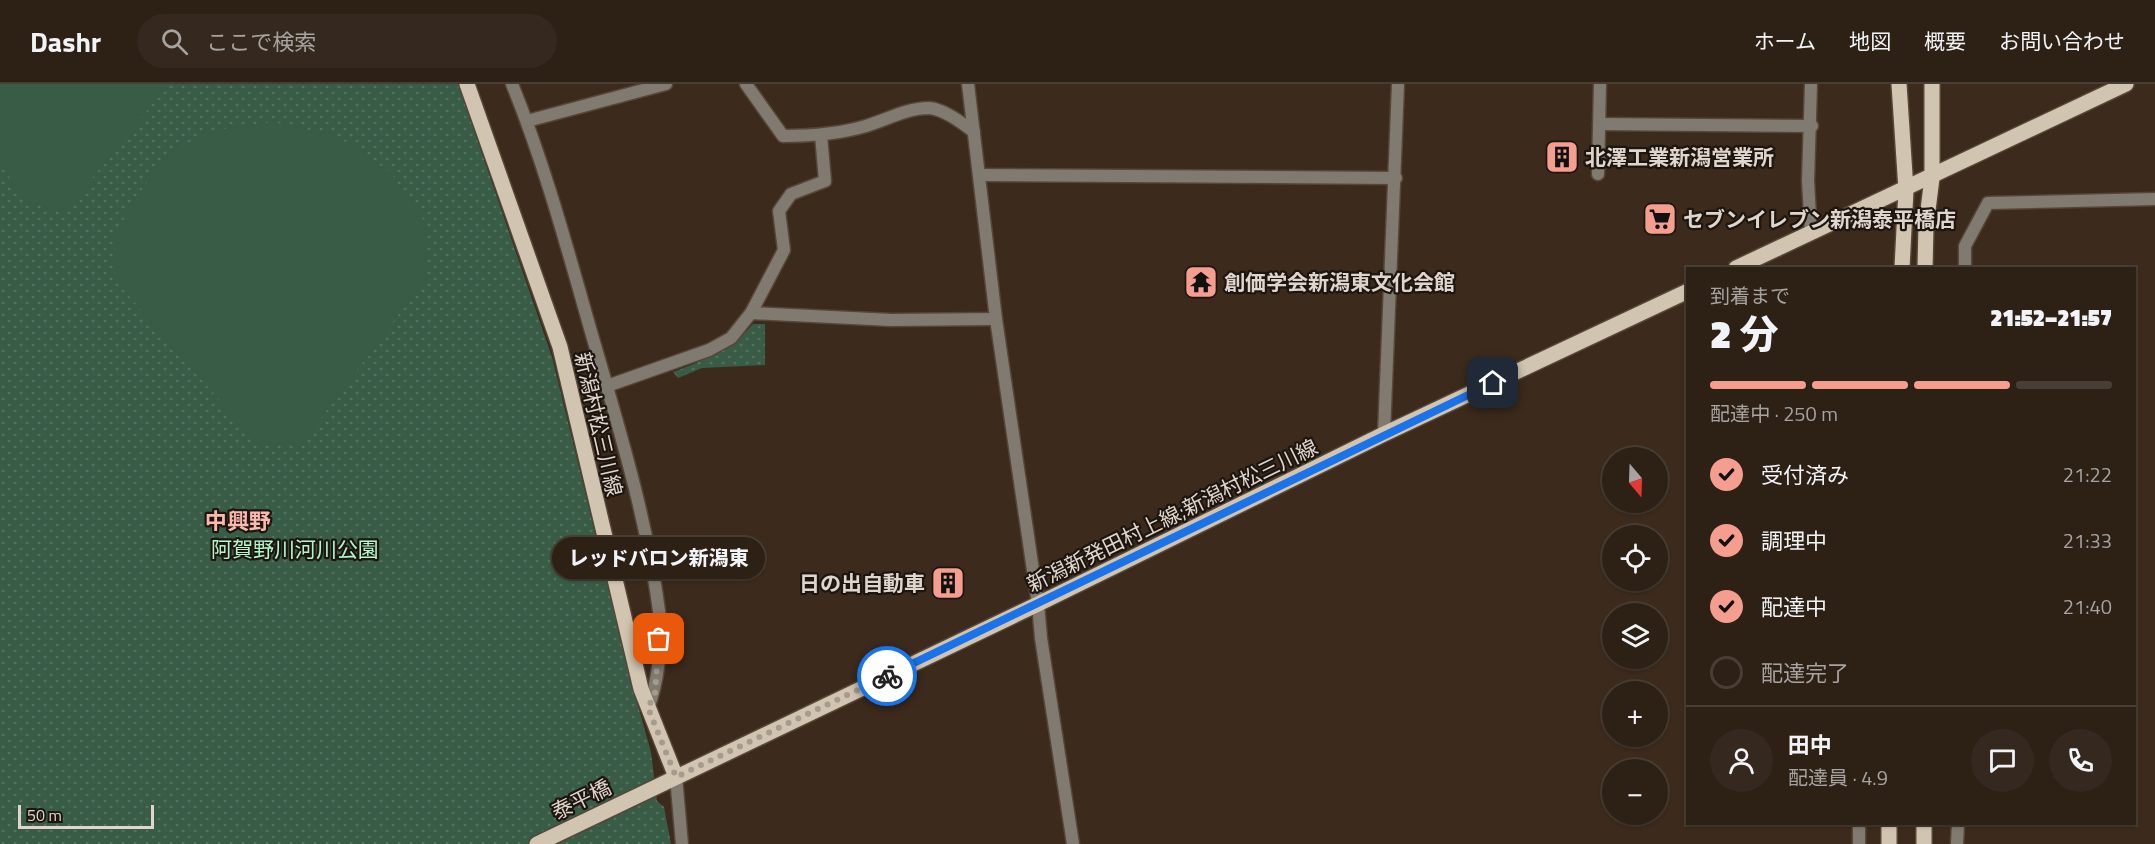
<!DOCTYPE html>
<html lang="ja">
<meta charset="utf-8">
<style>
:root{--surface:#2d2015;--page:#35281e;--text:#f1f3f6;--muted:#a7a3a0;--line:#483e34;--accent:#f59d8e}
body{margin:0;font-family:"Titillium Web","Noto Sans JP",sans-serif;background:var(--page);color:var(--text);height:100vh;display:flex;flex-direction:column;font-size:22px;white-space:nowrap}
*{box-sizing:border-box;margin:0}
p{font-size:20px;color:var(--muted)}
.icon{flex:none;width:33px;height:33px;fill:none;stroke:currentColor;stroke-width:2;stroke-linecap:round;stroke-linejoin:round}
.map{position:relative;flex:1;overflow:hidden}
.panel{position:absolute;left:1686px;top:183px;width:450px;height:558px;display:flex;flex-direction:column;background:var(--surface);border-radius:0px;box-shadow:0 2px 4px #0004,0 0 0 2px var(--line)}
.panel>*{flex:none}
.needle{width:39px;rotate:161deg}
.buttons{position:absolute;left:1602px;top:363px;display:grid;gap:12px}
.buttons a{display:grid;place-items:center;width:66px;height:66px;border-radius:50%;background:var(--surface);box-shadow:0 2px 4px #0004,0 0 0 2px var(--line);font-size:30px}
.scale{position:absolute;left:18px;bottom:15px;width:136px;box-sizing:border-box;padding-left:6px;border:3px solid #e0d5cc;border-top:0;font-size:16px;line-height:21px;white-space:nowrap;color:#e0d5cc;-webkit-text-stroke:4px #1d150f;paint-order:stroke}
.pin{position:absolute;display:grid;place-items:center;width:51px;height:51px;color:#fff;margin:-26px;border-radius:12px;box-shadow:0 3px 9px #0006}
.courier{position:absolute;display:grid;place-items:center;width:60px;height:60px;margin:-30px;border:4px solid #1a73e8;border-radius:50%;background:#fff;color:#222;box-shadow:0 2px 8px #0007}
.bubble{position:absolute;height:42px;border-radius:21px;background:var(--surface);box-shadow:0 2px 4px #0004,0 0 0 2px var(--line);font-size:20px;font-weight:800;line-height:42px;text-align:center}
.headline em{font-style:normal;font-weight:800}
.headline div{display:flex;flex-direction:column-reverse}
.headline{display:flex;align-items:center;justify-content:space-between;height:102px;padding:0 24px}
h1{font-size:39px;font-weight:800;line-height:45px}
.bar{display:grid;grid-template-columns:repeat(4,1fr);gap:9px 6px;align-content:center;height:72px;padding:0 24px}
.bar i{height:8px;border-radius:4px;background:var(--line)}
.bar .selected{background:var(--accent)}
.bar p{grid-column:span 4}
.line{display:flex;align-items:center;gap:15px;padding:0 24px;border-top:2px solid var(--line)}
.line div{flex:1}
.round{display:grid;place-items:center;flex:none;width:63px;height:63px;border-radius:32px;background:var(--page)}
ol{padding:0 24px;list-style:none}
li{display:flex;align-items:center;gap:18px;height:66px}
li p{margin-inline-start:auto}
li .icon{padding:6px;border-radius:50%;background:var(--accent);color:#111;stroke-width:4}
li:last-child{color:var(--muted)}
li i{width:33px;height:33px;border:3px solid var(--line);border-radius:50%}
header{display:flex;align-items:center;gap:36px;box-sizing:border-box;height:84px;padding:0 30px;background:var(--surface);border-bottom:2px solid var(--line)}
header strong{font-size:28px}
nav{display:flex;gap:33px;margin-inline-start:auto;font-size:21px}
.search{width:420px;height:54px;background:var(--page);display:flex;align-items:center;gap:15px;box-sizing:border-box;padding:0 21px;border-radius:33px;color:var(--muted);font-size:22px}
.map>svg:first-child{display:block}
.park{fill:url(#park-dots)}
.garden{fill:#395c46}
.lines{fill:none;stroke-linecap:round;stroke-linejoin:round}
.minor-casing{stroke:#564638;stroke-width:15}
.tertiary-casing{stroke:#564638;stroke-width:15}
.primary-casing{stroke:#564638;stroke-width:18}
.minor{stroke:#807a70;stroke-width:12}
.tertiary{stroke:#807a70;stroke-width:12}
.primary{stroke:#d1c5b1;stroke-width:15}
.done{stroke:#a79a8e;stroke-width:6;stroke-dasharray:0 10.8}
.route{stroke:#1a73e8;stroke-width:8}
.labels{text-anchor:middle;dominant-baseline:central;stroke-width:4.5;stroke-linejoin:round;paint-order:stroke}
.poi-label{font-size:21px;font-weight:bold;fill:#e0d5cc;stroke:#1d150f;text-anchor:start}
.street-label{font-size:21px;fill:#e0d5cc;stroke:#1d150f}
.park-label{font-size:21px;fill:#b2f6cb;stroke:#1d150f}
.neighbourhood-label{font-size:22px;font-weight:bold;fill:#fbb8ad;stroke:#1d150f}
</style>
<header>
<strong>Dashr</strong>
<div class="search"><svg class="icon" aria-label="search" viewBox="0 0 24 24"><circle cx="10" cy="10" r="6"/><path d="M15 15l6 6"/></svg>ここで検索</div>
<nav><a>ホーム</a><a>地図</a><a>概要</a><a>お問い合わせ</a></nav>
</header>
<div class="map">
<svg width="2155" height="760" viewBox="0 0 2155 760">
<defs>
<pattern id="park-dots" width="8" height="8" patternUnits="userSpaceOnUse" patternTransform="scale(1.5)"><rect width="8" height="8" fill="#395c46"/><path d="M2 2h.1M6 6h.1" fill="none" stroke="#557260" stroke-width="1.8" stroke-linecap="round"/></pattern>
</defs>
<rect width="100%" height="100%" fill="#3c2b1c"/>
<g class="park">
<path d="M0,0H458L552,273L633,604L651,668L657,717L664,723L671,760H0Z"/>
<path d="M753,240H765V281L702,284L678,294L673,288C703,277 733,264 753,240Z"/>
</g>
<g class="garden">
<path d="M0,0H169L64,129L23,115L0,79Z"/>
<path d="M273,38L337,52L390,88L425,138L426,194L304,357L259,362L116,197V148L142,105L169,69L215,46Z"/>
</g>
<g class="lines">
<g class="minor-casing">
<g id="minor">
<path d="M512,0C545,81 568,167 592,251C619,344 648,438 660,534C663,558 657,603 648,624"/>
<path d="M746,0L783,52C811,52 839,50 866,42C886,36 907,24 929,24C944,25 962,39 974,48"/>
<path d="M968,0L996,235L1038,520"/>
<path d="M1811,0L1808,97L1811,149"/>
<path d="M527,37L666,0"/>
<path d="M1599,40L1812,42"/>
<path d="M1598,90L1600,0"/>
<path d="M979,91L1396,94"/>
<path d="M1965,184V162L1988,119L2155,115"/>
<path d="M751,229L784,166L779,127L791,110L825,97L821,51"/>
<path d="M607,302L709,266L731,254L751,229L891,236L996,235"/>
<path d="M1384,350L1398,0"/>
<path d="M1859,760V740"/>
<path d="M1957,760L1958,740"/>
</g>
</g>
<g class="tertiary-casing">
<g id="tertiary">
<path d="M1038,520L1041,554L1073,760"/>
<path d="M676,693L682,760"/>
</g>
</g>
<g class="primary-casing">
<g id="primary">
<path d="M467,0L560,263L641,605L676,693"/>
<path d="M1899,0L1906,106L1902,184"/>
<path d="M1736,184L2126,0"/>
<path d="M1925,184L1926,142L1932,94V0"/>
<path d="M537,760L1038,520L1384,350L1688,207"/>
<path d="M1889,760V740"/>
<path d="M1924,760V740"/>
</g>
</g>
<use href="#minor" class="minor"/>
<use href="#tertiary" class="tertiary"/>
<use href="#primary" class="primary"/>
</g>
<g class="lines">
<path class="done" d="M659,555L655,609L648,624L676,693L887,592"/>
<path class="route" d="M887,592L1493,299"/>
</g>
<defs>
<g id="building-square" transform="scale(1.725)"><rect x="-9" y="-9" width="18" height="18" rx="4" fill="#f59d8e" stroke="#1d150f"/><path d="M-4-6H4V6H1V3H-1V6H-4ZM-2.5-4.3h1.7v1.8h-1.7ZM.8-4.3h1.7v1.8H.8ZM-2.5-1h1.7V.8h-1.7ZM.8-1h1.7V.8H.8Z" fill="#111"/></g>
<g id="supermarket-square" transform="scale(1.725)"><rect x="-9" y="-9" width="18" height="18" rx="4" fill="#f59d8e" stroke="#1d150f"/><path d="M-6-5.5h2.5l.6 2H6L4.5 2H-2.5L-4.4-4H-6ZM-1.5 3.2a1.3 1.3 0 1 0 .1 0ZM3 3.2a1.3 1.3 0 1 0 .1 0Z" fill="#111"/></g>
<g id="temple-square" transform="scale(1.725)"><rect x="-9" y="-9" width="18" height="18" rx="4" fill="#f59d8e" stroke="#1d150f"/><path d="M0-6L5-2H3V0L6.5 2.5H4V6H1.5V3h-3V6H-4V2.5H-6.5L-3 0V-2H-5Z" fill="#111"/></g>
</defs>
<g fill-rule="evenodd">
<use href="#building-square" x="1562" y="73"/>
<use href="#supermarket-square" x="1660" y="135"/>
<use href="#temple-square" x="1201" y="198"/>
<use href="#building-square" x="948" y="499"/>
</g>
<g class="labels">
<g class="poi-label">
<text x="1585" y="73">北澤工業新潟営業所</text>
<text x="1683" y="135">セブンイレブン新潟泰平橋店</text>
<text x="1224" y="198">創価学会新潟東文化会館</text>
<text x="925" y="499" text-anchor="end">日の出自動車</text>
</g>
<g class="street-label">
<text transform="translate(599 340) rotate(77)">新潟村松三川線</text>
<text transform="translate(1172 431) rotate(-26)">新潟新発田村上線;新潟村松三川線</text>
<text transform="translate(581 715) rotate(-26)">泰平橋</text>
</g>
<g class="park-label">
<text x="295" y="465">阿賀野川河川公園</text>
</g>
<g class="neighbourhood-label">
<text x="238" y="437">中興野</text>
</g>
</g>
</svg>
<div class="buttons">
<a><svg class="needle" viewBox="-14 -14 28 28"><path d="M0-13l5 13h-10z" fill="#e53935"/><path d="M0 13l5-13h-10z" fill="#a7a3a0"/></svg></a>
<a><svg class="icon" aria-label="locate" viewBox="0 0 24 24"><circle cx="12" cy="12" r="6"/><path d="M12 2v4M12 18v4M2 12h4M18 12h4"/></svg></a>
<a><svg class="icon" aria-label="layers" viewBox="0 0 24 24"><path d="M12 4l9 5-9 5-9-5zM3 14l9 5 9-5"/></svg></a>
<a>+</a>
<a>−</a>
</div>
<div class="scale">50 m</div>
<div class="pin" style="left:659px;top:555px;background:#ea580c"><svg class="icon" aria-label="bag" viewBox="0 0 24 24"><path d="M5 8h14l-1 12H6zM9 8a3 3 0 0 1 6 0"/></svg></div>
<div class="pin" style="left:1493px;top:299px;background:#1f2937"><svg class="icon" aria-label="home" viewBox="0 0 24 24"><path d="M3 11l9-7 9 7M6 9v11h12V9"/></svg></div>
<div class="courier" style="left:887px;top:592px"><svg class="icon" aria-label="bike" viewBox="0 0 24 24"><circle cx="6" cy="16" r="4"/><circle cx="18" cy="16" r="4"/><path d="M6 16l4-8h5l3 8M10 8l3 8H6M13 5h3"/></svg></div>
<div class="bubble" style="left:552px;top:453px;width:213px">レッドバロン新潟東</div>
<section class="panel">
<div class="headline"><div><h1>2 分</h1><p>到着まで</p></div><em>21:52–21:57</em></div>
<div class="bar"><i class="selected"></i><i class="selected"></i><i class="selected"></i><i></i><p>配達中 · 250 m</p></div>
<ol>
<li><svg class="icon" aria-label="check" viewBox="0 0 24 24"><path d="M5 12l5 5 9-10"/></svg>受付済み<p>21:22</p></li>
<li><svg class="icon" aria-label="check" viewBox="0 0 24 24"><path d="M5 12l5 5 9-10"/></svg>調理中<p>21:33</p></li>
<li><svg class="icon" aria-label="check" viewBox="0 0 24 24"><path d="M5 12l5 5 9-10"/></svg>配達中<p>21:40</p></li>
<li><i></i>配達完了</li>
</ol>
<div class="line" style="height:108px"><a class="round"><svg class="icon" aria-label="person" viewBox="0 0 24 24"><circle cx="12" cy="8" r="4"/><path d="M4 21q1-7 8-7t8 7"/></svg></a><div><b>田中</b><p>配達員 · 4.9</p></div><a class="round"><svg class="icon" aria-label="chat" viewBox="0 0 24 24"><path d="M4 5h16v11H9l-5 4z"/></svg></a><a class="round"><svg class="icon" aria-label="phone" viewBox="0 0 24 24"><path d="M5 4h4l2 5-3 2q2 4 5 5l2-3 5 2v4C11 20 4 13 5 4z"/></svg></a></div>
</section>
</div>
